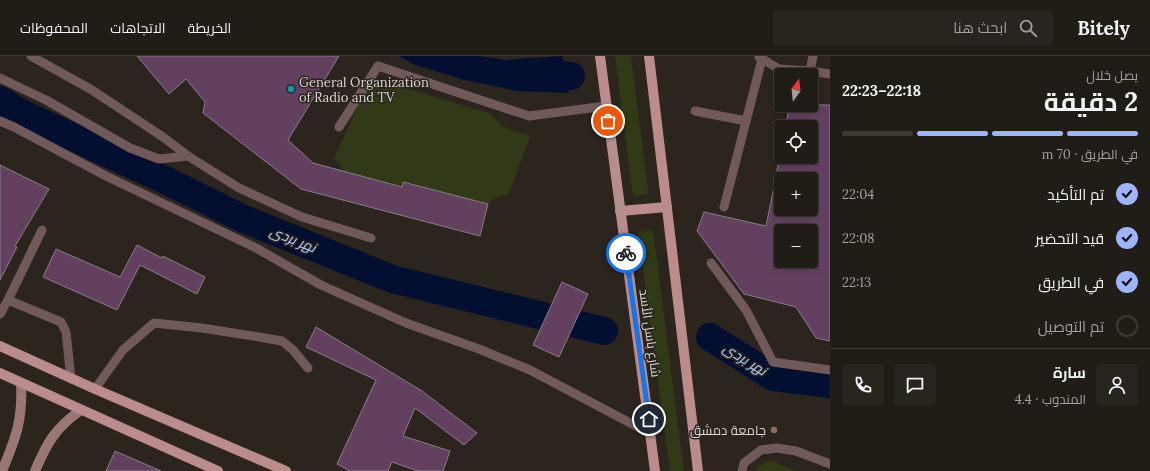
<!DOCTYPE html>
<html lang="ar">
<meta charset="utf-8">
<style>
:root{--surface:#201c16;--page:#28251f;--text:#f1f3f6;--muted:#a2a1a1;--line:#3d3a35;--accent:#9eb4fd}
body{margin:0;font-family:Lora,Cairo,serif;background:var(--page);color:var(--text);direction:rtl;height:100vh;display:flex;flex-direction:column;font-size:15px;white-space:nowrap}
*{box-sizing:border-box;margin:0}
p{font-size:13px;color:var(--muted)}
.icon{flex:none;width:22px;height:22px;fill:none;stroke:currentColor;stroke-width:2;stroke-linecap:round;stroke-linejoin:round}
.map{position:relative;flex:1;overflow:hidden;direction:ltr}
.side{display:flex;flex-direction:column;background:var(--surface);width:320px}
.side>*{flex:none}
.needle{width:26px;rotate:15deg}
.tools{position:absolute;left:774px;top:12px;display:grid;gap:8px}
.tools a{display:grid;place-items:center;width:44px;height:44px;border-radius:4px;background:var(--surface);box-shadow:0 2px 6px #0003,0 0 0 1px var(--line);font-size:20px}
.pin{position:absolute;display:grid;place-items:center;width:34px;height:34px;color:#fff;margin:-17px;border:2px solid #fff;border-radius:50%;box-shadow:0 1px 4px #0007}
.courier{position:absolute;display:grid;place-items:center;width:40px;height:40px;margin:-20px;border:3px solid #1a73e8;border-radius:50%;background:#fff;color:#222;box-shadow:0 1px 5px #0007}
.summary em{font-style:normal;font-weight:700}
.summary div{display:flex;flex-direction:column-reverse}
.summary{display:flex;align-items:center;justify-content:space-between;height:68px;padding:0 12px}
h1{font-size:26px;font-weight:700;line-height:30px}
.bar{display:grid;grid-template-columns:repeat(4,1fr);gap:6px 4px;align-content:center;height:48px;padding:0 12px}
.bar i{height:5px;border-radius:3px;background:var(--line)}
.bar .active{background:var(--accent)}
.bar p{grid-column:span 4}
.line{display:flex;align-items:center;gap:10px;padding:0 12px;border-top:1px solid var(--line)}
.line div{flex:1}
.round{display:grid;place-items:center;flex:none;width:42px;height:42px;border-radius:4px;background:var(--page)}
ol{padding:0 12px;list-style:none}
li{display:flex;align-items:center;gap:12px;height:44px}
li p{margin-inline-start:auto}
li .icon{padding:4px;border-radius:50%;background:var(--accent);color:#111;stroke-width:4}
li:last-child{color:var(--muted)}
li i{width:22px;height:22px;border:2px solid var(--line);border-radius:50%}
header{display:flex;align-items:center;gap:24px;box-sizing:border-box;height:56px;padding:0 20px;background:var(--surface);border-bottom:1px solid var(--line)}
header strong{font-size:19px}
nav{display:flex;gap:22px;margin-inline-start:auto;font-size:14px}
.search{width:280px;height:36px;background:var(--page);display:flex;align-items:center;gap:10px;box-sizing:border-box;padding:0 14px;border-radius:4px;color:var(--muted);font-size:15px}
main{display:flex;flex:1;min-height:0}
.map>svg:first-child{display:block}
.green{fill:#313916}
.water{fill:#020f30}
.lines{fill:none;stroke-linecap:round;stroke-linejoin:round}
.river{stroke:#020f30;stroke-width:28}
.building{fill:#634060;stroke:#877e86;fill-rule:evenodd}
.service{stroke:#71595a;stroke-width:9}
.secondary{stroke:#9b7677;stroke-width:10}
.primary{stroke:#bc8c8d;stroke-width:10}
.done{stroke:#9d9994;stroke-width:4;stroke-dasharray:0 7.2}
.route{stroke:#1a73e8;stroke-width:5}
.culture-dot{fill:#0f9aa8;stroke:#2b251e;stroke-width:1.5}
.education-dot{fill:#8d6e63;stroke:#2b251e;stroke-width:1.5}
.labels{text-anchor:middle;dominant-baseline:central;stroke-width:3;stroke-linejoin:round;paint-order:stroke}
.poi-label{font-size:13px;fill:#dbd7d3;stroke:#2b251e;text-anchor:start}
.street-label{font-size:13px;fill:#dbd7d3;stroke:#2b251e}
.water-label{font-size:14px;font-style:italic;fill:#adcbfe;stroke:#2b251e}
</style>
<header>
<strong>Bitely</strong>
<div class="search"><svg class="icon" aria-label="search" viewBox="0 0 24 24"><circle cx="10" cy="10" r="6"/><path d="M15 15l6 6"/></svg>ابحث هنا</div>
<nav><a>الخريطة</a><a>الاتجاهات</a><a>المحفوظات</a></nav>
</header>
<main>
<section class="side">
<div class="summary"><div><h1>2 دقيقة</h1><p>يصل خلال</p></div><em>22:18–22:23</em></div>
<div class="bar"><i class="active"></i><i class="active"></i><i class="active"></i><i></i><p>في الطريق · 70 m</p></div>
<ol>
<li><svg class="icon" aria-label="check" viewBox="0 0 24 24"><path d="M5 12l5 5 9-10"/></svg>تم التأكيد<p>22:04</p></li>
<li><svg class="icon" aria-label="check" viewBox="0 0 24 24"><path d="M5 12l5 5 9-10"/></svg>قيد التحضير<p>22:08</p></li>
<li><svg class="icon" aria-label="check" viewBox="0 0 24 24"><path d="M5 12l5 5 9-10"/></svg>في الطريق<p>22:13</p></li>
<li><i></i>تم التوصيل</li>
</ol>
<div class="line" style="height:72px"><a class="round"><svg class="icon" aria-label="person" viewBox="0 0 24 24"><circle cx="12" cy="8" r="4"/><path d="M4 21q1-7 8-7t8 7"/></svg></a><div><b>سارة</b><p>المندوب · 4.4</p></div><a class="round"><svg class="icon" aria-label="chat" viewBox="0 0 24 24"><path d="M4 5h16v11H9l-5 4z"/></svg></a><a class="round"><svg class="icon" aria-label="phone" viewBox="0 0 24 24"><path d="M5 4h4l2 5-3 2q2 4 5 5l2-3 5 2v4C11 20 4 13 5 4z"/></svg></a></div>
</section>
<div class="map">
<svg width="830" height="415" viewBox="0 0 830 415">
<rect width="100%" height="100%" fill="#2b251e"/>
<g class="green">
<path d="M615,0H631L648,133V137L646,138L635,140L632,135Z"/>
<path d="M371,22L489,57L504,71L530,80L509,138L493,143L488,148L404,126L402,131L345,116L334,102Z"/>
<path d="M653,174L684,415H670L638,176Z"/>
<path d="M770,404L795,415H755L760,409Z"/>
</g>
<path class="water" d="M399,0H479L506,4L562,0L569,37L517,35L461,23L413,8Z"/>
<g class="lines">
<g class="river">
<path d="M528,16L571,20"/>
<path d="M0,44L21,57L167,125L244,163L392,223L604,275"/>
<path d="M710,281L773,321L830,328"/>
</g>
</g>
<g class="building">
<path d="M137,0H339L288,84L313,107L402,131L403,126L488,148L480,180L301,133L203,57L205,46L186,23L169,38Z"/>
<path d="M790,49H830V285L816,282L796,251L744,238L697,175L704,156L766,170L775,126L781,127V153H811V123H775L780,101H811V71H785ZM781,175H811V205H781Z"/>
<path d="M0,109L49,133L15,190L17,191L0,224Z"/>
<path d="M137,189L162,202L163,200L205,221L197,238L140,209L117,254L43,221L56,193L120,221Z"/>
<path d="M562,226L588,238L559,301L533,289Z"/>
<path d="M316,271L422,335L477,377L464,389L415,352L403,380L450,395L443,415H418L392,406L388,415H350L337,408L376,324L306,291Z"/>
<path d="M115,395L161,415H106Z"/>
</g>
<g class="lines">
<g class="service">
<path d="M31,0L92,34L163,81L188,100L239,132L302,161L371,182"/>
<path d="M759,1L779,13L810,15L830,18"/>
<path d="M810,15L813,0"/>
<path d="M0,22L46,44L130,92L159,103L188,100"/>
<path d="M695,55L746,65"/>
<path d="M0,65L14,71L106,120L256,192L321,229L406,267L479,293L530,314L651,378"/>
<path d="M339,71L378,10L529,60L606,50"/>
<path d="M724,151L762,3"/>
<path d="M711,207L746,254L773,306L830,314"/>
<path d="M8,244L42,174"/>
<path d="M0,258L8,244L61,266L66,276L71,323"/>
<path d="M95,333L123,294L154,267L202,272L259,281L282,285L293,294L308,312"/>
<path d="M742,415L744,407L761,394L777,392L796,395L830,408"/>
</g>
<g class="secondary">
<path d="M2,415C16,382 23,363 21,327"/>
<path d="M35,415C47,387 55,372 81,354"/>
</g>
<g class="primary">
<path d="M600,0L655,415"/>
<path d="M649,0L698,415"/>
<path d="M620,155L667,151"/>
<path d="M0,290L95,333L286,415"/>
<path d="M0,317L218,415"/>
</g>
</g>
<g class="lines">
<path class="done" d="M608,65L626,197"/>
<path class="route" d="M626,197L649,363"/>
</g>
<circle class="culture-dot" cx="291" cy="33" r="4"/>
<circle class="education-dot" cx="774" cy="374" r="4"/>
<g class="labels">
<g class="poi-label">
<text x="299" y="26">General Organization<tspan x="299" dy="15">of Radio and TV</tspan></text>
<text x="766" y="374" text-anchor="end">جامعة دمشق</text>
</g>
<g class="street-label">
<text transform="translate(650 277) rotate(82)">شارع باسل الأسد</text>
</g>
<g class="water-label">
<text transform="translate(293 183) rotate(22)">نهر بردى</text>
<text transform="translate(745 303) rotate(32)">نهر بردى</text>
</g>
</g>
</svg>
<div class="tools">
<a><svg class="needle" viewBox="-14 -14 28 28"><path d="M0-13l5 13h-10z" fill="#e53935"/><path d="M0 13l5-13h-10z" fill="#a2a1a1"/></svg></a>
<a><svg class="icon" aria-label="locate" viewBox="0 0 24 24"><circle cx="12" cy="12" r="6"/><path d="M12 2v4M12 18v4M2 12h4M18 12h4"/></svg></a>
<a>+</a>
<a>−</a>
</div>
<div class="pin" style="left:608px;top:65px;background:#ea580c"><svg class="icon" aria-label="bag" viewBox="0 0 24 24"><path d="M5 8h14l-1 12H6zM9 8a3 3 0 0 1 6 0"/></svg></div>
<div class="pin" style="left:649px;top:363px;background:#1f2937"><svg class="icon" aria-label="home" viewBox="0 0 24 24"><path d="M3 11l9-7 9 7M6 9v11h12V9"/></svg></div>
<div class="courier" style="left:626px;top:197px"><svg class="icon" aria-label="bike" viewBox="0 0 24 24"><circle cx="6" cy="16" r="4"/><circle cx="18" cy="16" r="4"/><path d="M6 16l4-8h5l3 8M10 8l3 8H6M13 5h3"/></svg></div>
</div>
</main>
